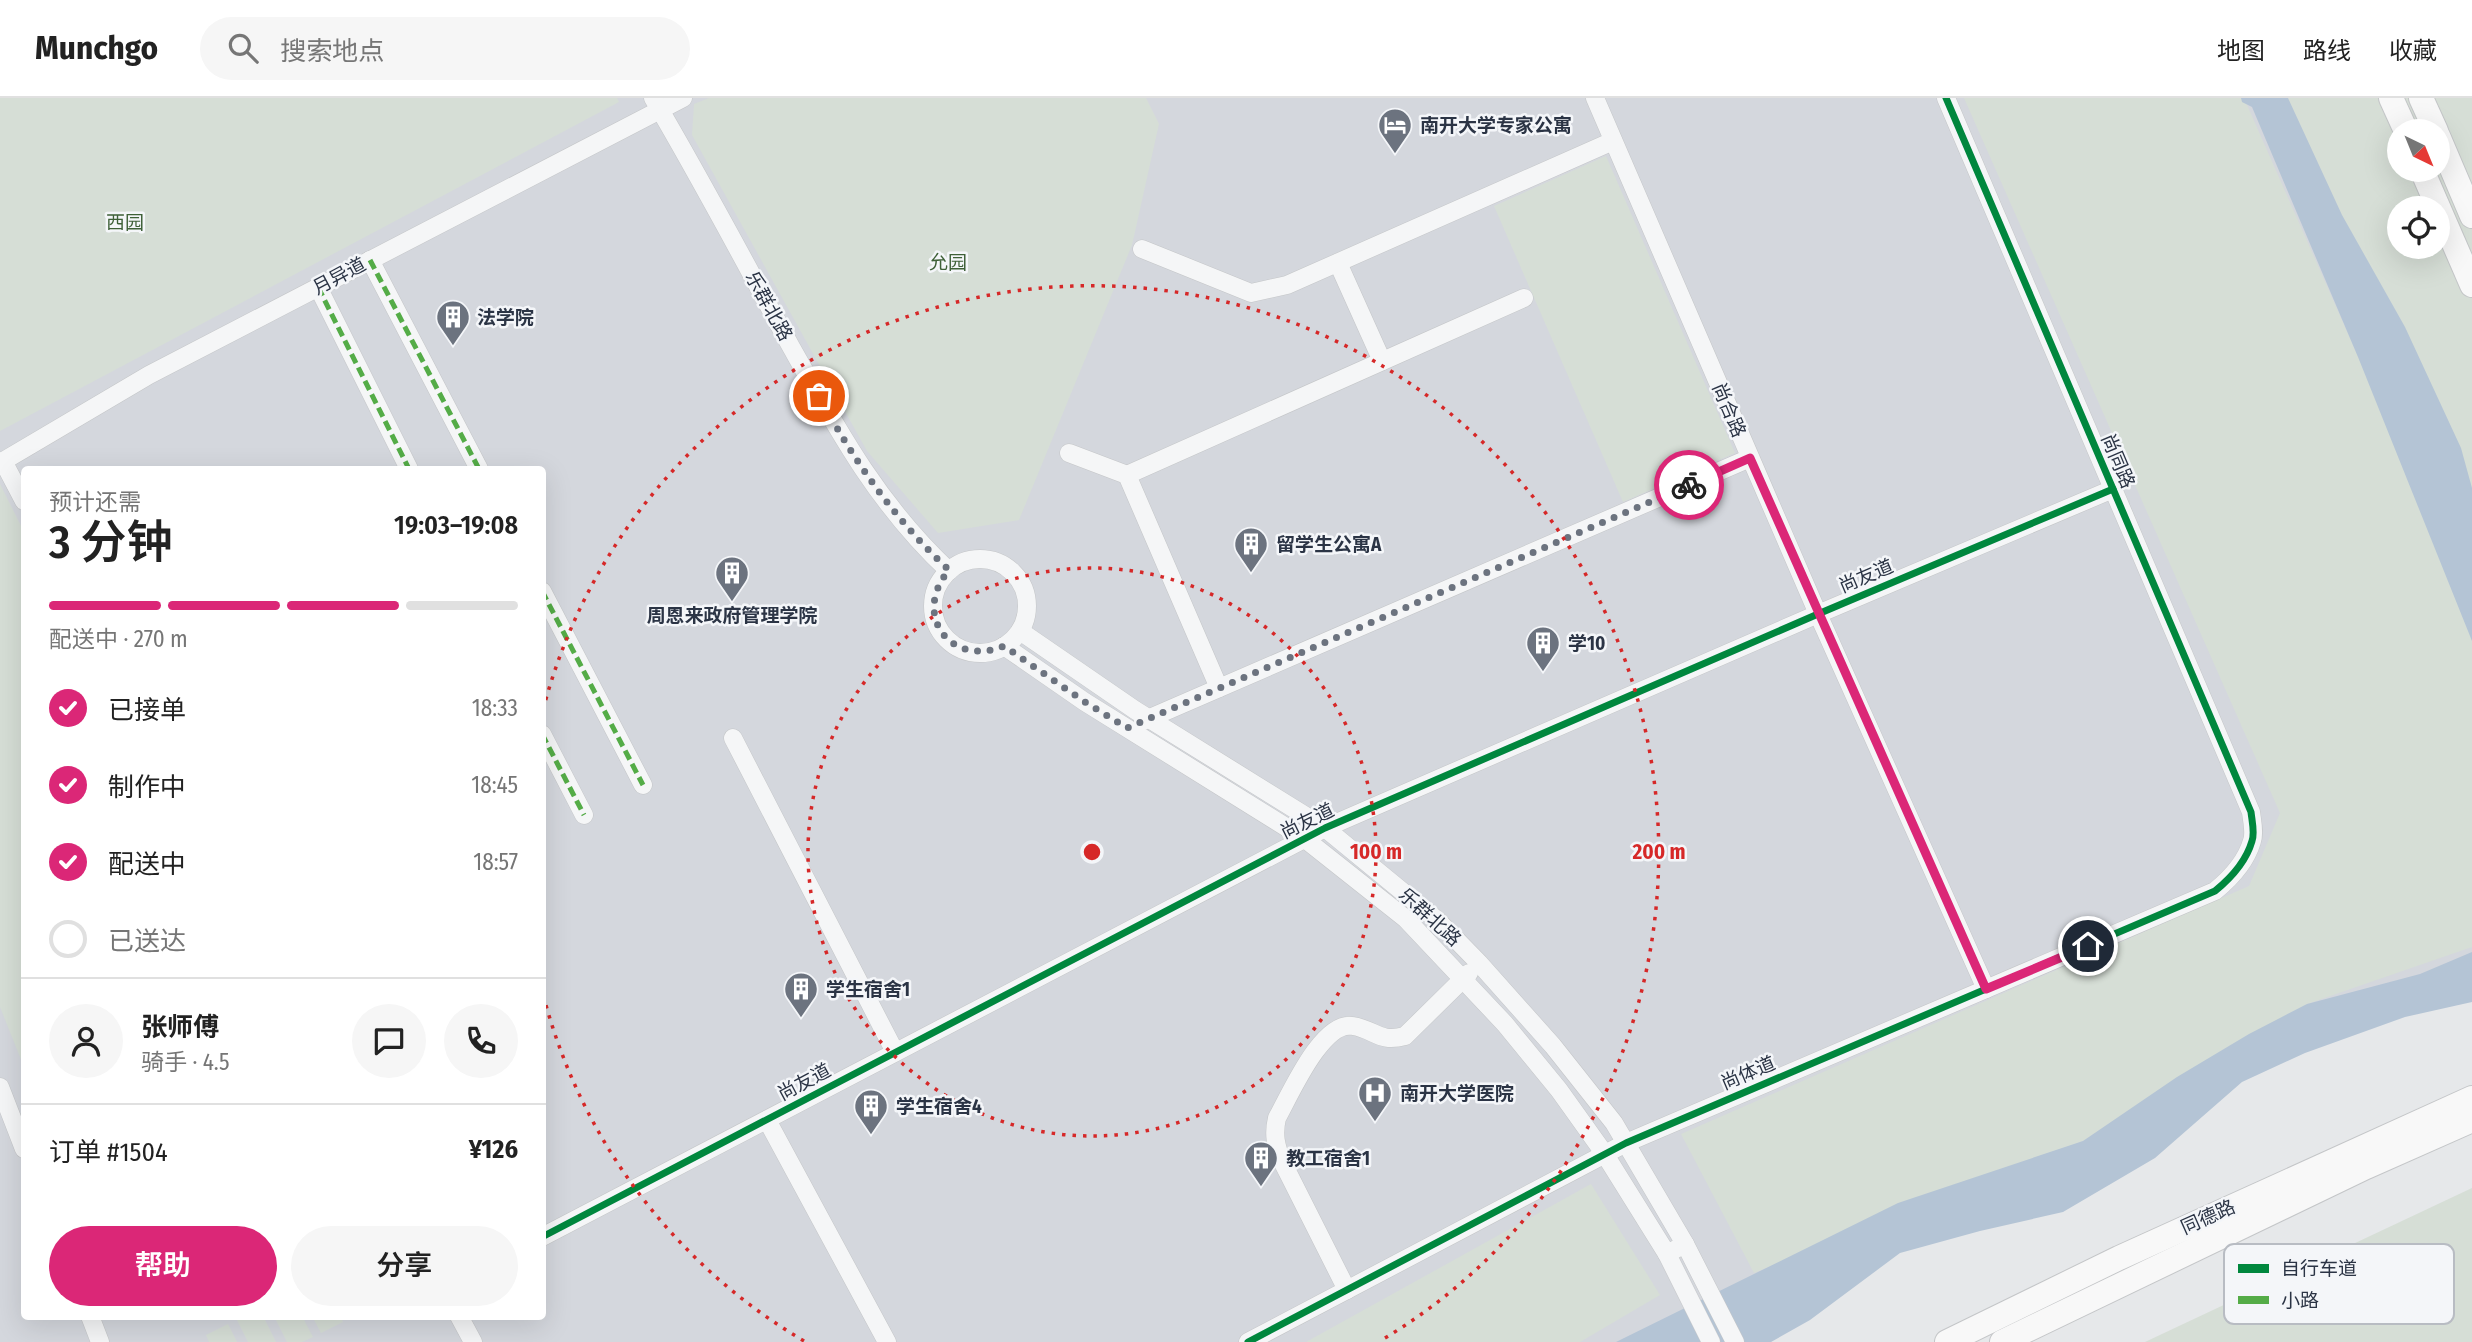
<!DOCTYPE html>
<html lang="zh">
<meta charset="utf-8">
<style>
:root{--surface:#fff;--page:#f6f6f6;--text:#222;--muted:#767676;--line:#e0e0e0;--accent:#db2777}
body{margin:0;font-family:"Fira Sans Condensed","Noto Sans SC",sans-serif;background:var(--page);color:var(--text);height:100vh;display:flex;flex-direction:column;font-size:26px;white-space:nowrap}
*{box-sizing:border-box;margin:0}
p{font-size:23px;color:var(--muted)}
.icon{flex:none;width:38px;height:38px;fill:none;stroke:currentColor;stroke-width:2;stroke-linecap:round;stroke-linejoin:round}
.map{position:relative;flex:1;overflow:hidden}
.side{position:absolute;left:21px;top:368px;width:525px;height:854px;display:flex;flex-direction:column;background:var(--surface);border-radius:7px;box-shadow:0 7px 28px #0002}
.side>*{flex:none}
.needle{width:46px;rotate:137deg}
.fabs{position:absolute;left:2387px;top:21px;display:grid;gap:14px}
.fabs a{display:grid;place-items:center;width:63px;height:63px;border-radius:50%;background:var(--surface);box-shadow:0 7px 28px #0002;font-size:35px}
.pin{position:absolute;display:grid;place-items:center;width:60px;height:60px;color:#fff;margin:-30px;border:4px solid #fff;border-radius:50%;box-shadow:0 2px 7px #0007}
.courier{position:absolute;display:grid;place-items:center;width:70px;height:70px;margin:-35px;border:5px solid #db2777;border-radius:50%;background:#fff;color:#222;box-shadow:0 2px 9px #0007}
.summary em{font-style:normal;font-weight:600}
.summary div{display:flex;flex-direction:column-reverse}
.summary{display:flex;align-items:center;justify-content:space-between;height:119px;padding:0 28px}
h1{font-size:46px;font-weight:600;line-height:52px}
.bar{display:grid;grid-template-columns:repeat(4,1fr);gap:10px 7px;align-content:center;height:84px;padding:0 28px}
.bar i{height:9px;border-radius:5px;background:var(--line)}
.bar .current{background:var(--accent)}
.bar p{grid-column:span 4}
.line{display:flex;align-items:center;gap:18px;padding:0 28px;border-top:2px solid var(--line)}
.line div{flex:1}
.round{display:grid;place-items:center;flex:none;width:74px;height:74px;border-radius:37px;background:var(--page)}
ol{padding:0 28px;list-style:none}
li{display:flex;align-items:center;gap:21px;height:77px}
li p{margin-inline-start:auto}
li .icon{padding:7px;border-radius:50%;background:var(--accent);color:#fff;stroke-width:4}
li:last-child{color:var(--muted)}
li i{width:38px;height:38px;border:4px solid var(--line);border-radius:50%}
.primary-button{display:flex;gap:14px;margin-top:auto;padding:14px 28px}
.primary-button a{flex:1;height:80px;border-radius:42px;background:var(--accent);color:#fff;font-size:28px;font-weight:600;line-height:80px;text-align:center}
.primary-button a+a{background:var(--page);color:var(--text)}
header{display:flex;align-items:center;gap:42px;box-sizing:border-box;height:98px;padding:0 35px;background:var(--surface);border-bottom:2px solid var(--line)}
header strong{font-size:33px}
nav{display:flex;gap:38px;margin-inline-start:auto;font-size:24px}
.search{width:490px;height:63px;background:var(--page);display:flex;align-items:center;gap:18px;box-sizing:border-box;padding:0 24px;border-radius:38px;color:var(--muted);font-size:26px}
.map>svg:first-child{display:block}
.built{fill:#d4d7dd;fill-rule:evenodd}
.green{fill:#d6ded6;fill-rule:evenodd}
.water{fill:#b4c4d5}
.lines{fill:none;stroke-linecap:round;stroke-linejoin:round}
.street-casing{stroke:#c4c6c8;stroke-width:19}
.secondary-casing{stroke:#c4c6c8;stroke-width:26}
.street{stroke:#f5f6f7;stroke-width:18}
.secondary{stroke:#f8f8f8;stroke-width:24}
.quiet{stroke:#54ac47;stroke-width:5;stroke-dasharray:10 5;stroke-linecap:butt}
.cycleway-casing{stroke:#f4f6f9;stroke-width:11}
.cycleway{stroke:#00873e;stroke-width:7}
.done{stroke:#6c737f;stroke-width:7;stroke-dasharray:0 12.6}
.route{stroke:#db2777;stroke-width:9}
.ring{fill:none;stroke:#d62828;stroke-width:3.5;stroke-dasharray:3.5 7}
.labels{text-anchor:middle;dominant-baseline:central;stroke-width:5;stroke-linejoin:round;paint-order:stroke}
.poi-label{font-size:19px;font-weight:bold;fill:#2b3445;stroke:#f4f6f9;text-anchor:start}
.park-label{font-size:19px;fill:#3f6138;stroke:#f4f6f9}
.street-label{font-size:19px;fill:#2b3445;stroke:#f4f6f9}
.key{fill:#f4f6f9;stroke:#b8bcc3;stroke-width:2}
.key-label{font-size:19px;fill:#2b3445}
.centre{fill:#d62828;stroke:#f4f6f9;stroke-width:3.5}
.ring-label{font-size:21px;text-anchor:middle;font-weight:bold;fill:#d62828;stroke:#f4f6f9;stroke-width:5;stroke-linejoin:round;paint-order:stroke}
</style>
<header>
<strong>Munchgo</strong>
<div class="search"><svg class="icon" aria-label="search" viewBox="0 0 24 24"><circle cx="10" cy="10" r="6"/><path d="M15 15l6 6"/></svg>搜索地点</div>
<nav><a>地图</a><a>路线</a><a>收藏</a></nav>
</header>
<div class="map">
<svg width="2472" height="1244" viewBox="0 0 2472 1244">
<rect width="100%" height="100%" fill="#e6e8ea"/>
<path class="built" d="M0,0H2267L2472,469V867L1717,1244H0ZM24,371H542V1218H24Z"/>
<g class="green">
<path d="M0,0H617L619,4L0,333Z"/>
<path d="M709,0H1146L1159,26L1132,147L1019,422L938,435L867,353L692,37L694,6Z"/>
<path d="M1964,0H2244L2472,517V849L2307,906L2083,1043L1754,1175L1681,1036L2249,788L2280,715Z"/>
<path d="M2274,0H2472V457ZM2399,33H2438V72H2399ZM2399,110H2438V149H2399Z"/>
<path d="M1606,58L1735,355L1623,404L1494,108Z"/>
<path d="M0,386L24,434V969L0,909Z"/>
<path d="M1591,1086L1660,1197L1580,1244H1306Z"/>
<path d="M2472,1090V1244H2145Z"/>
<path d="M244,1218H263L276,1244H248L237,1222Z"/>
<path d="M274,1218H302L313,1239L302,1244H287Z"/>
<path d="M312,1218H340L343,1224L321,1235Z"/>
<path d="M228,1226L237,1244H209L206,1237Z"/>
</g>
<g class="water">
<path d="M2241,0H2288L2342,117L2405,229L2461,350L2472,390V543L2358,259L2252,9L2242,4Z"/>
<path d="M2472,854V904L2405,919L2305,955L2242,984L2155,1060L2063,1114L1980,1133L1900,1155L1810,1222L1771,1244H1616L1898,1105L2083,1043L2177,979L2249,936L2307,906L2420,876Z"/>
</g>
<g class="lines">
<g class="street-casing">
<g id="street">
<path d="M653,0C701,81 745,165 790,247C837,331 878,407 949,473"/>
<path d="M1595,0L1818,516L1986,891"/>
<path d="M1142,151L1251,195L1287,187L1613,43"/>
<path d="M370,162L479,371"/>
<path d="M1338,165L1382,263"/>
<path d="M318,189L409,371"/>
<path d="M1069,355L1127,377L1219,590"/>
<path d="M3,363L24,403"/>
<path d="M0,365L149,277L683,0"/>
<path d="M1127,377L1524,200"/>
<circle cx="980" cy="508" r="47"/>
<path d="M542,493L643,687"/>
<path d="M1020,533L1135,612L1325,730L1437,822L1479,865L1553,948L1614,1025L1685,1146L1735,1244"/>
<path d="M1004,548L1085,604L1305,741L1406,821L1505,926L1559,992L1604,1055L1667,1156L1685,1146"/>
<path d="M1143,623L1750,360"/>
<path d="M542,636L584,717"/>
<path d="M733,640L895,954"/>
<path d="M0,989L24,1051"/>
<path d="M767,1022L887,1244"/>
<path d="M542,1139L1325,730L1818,516L2113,391"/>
<path d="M1667,1156L1711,1244"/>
<path d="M1347,1192L1282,1063C1276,1048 1273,1037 1277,1020C1290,997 1322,922 1353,928C1376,932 1379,945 1405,938L1469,875"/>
<path d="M90,1218L100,1244"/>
<path d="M459,1218L473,1244"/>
<path d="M1248,1244L1626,1045L2215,793C2231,780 2246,764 2252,743C2255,735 2252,723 2251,714L1946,0"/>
</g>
</g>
<g class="secondary-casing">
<g id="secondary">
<path d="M2391,0L2406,33"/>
<path d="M2421,0L2436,33"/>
<path d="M2438,38L2472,118"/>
<path d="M2422,72L2472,187"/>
<path d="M1947,1244L2119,1160L2472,1000"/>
<path d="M2002,1244L2366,1069L2472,1022"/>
</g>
</g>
<use href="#street" class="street"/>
<use href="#secondary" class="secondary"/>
<g class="quiet">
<path d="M370,162L479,371"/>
<path d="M318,189L409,371"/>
<path d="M542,493L643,687"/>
<path d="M542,636L584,717"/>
</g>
<g class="cycleway-casing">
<g id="cycleway">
<path d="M542,1139L1325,730L1818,516L2113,391"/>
<path d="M1248,1244L1626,1045L2215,793C2231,780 2246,764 2252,743C2255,735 2252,723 2251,714L1946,0"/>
</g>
</g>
<use href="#cycleway" class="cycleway"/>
</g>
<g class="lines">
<path class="done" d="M819,298C854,363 895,422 949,472C911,517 951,570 1004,548L1085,604L1127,630L1689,387"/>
<path class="route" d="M1689,387L1750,360L1986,891L2088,848"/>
</g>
<g class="ring">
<circle cx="1092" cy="754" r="284"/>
<path d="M804 1243A567 567 0 0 1 543 896M543 612A567 567 0 1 1 1380 1243"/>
</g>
<defs>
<g id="hotel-pin" transform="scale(1.75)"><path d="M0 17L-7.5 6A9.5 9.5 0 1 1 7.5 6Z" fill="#6c737f" stroke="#f4f6f9"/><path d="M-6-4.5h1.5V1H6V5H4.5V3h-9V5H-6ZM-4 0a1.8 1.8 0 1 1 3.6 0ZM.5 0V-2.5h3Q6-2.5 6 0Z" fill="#fff"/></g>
<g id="building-pin" transform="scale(1.75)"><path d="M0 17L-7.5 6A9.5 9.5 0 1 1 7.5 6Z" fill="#6c737f" stroke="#f4f6f9"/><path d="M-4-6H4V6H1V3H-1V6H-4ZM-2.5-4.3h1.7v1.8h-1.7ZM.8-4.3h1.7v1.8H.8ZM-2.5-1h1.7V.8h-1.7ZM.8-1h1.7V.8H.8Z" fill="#fff"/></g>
<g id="hospital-pin" transform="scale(1.75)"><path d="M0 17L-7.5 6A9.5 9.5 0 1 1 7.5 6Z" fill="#6c737f" stroke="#f4f6f9"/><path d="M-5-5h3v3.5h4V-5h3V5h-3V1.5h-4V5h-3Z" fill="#fff"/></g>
</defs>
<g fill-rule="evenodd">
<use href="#hotel-pin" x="1395" y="27"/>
<use href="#building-pin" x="453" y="219"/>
<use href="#building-pin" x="1251" y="446"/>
<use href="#building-pin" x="732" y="475"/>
<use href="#building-pin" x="1543" y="545"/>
<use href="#building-pin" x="801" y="891"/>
<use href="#hospital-pin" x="1375" y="995"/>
<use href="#building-pin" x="871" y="1008"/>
<use href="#building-pin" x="1261" y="1060"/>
</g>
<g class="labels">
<g class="poi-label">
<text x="1420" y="27">南开大学专家公寓</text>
<text x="477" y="219">法学院</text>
<text x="1276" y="446">留学生公寓A</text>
<text x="732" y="517" text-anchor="middle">周恩来政府管理学院</text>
<text x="1568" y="545">学10</text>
<text x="826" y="891">学生宿舍1</text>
<text x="1400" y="995">南开大学医院</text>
<text x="896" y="1008">学生宿舍4</text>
<text x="1286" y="1060">教工宿舍1</text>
</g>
<g class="park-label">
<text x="125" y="124">西园</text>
<text x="948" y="164">允园</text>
</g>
<g class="street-label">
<text transform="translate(339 178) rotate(-28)">月异道</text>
<text transform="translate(769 208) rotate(61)">乐群北路</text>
<text transform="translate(1729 312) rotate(67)">尚合路</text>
<text transform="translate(2118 363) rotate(67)">尚同路</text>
<text transform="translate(1866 478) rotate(-23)">尚友道</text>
<text transform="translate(1307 723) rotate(-26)">尚友道</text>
<text transform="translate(1430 819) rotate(42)">乐群北路</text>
<text transform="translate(1748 975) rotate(-23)">尚体道</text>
<text transform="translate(804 984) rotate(-28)">尚友道</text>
<text transform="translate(2208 1119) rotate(-24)">同德路</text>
</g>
</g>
<rect x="2224" y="1146" width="230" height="80" rx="10" class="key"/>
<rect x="2238" y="1166" width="31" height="9" fill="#00873e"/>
<rect x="2238" y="1198" width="31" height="8" fill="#54ac47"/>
<g class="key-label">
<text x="2281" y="1177">自行车道</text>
<text x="2281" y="1209">小路</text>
</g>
<circle cx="1092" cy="754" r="10" class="centre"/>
<g class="ring-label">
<text x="1376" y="761">100 m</text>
<text x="1659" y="761">200 m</text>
</g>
</svg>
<div class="fabs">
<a><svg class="needle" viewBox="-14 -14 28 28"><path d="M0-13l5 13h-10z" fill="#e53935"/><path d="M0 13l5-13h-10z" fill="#767676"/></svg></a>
<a><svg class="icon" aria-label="locate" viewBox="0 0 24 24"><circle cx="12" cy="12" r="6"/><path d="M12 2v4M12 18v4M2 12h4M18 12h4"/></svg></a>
</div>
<div class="pin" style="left:819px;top:298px;background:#ea580c"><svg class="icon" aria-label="bag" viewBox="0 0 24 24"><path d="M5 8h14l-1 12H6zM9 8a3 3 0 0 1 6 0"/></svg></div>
<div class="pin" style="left:2088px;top:848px;background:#1f2937"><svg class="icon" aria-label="home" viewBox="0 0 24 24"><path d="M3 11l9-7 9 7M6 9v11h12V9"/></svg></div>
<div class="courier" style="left:1689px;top:387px"><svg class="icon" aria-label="bike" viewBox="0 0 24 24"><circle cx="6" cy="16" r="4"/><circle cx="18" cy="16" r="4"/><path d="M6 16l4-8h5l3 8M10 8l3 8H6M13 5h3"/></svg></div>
<section class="side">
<div class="summary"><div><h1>3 分钟</h1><p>预计还需</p></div><em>19:03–19:08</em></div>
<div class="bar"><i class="current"></i><i class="current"></i><i class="current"></i><i></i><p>配送中 · 270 m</p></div>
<ol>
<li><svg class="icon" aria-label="check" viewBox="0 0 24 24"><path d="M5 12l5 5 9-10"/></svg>已接单<p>18:33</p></li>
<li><svg class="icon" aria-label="check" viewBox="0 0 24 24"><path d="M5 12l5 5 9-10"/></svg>制作中<p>18:45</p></li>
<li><svg class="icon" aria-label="check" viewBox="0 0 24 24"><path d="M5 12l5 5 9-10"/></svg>配送中<p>18:57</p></li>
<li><i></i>已送达</li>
</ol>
<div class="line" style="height:126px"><a class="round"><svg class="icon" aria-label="person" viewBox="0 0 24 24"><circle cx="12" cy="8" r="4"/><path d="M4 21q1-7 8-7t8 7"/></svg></a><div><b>张师傅</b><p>骑手 · 4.5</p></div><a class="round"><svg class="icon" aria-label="chat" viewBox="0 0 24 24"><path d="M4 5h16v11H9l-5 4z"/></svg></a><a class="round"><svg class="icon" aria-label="phone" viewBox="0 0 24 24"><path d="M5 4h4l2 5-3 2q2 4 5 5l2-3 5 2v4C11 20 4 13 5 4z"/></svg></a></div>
<div class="line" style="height:91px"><div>订单 #1504</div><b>¥126</b></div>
<div class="primary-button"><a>帮助</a><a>分享</a></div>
</section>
</div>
